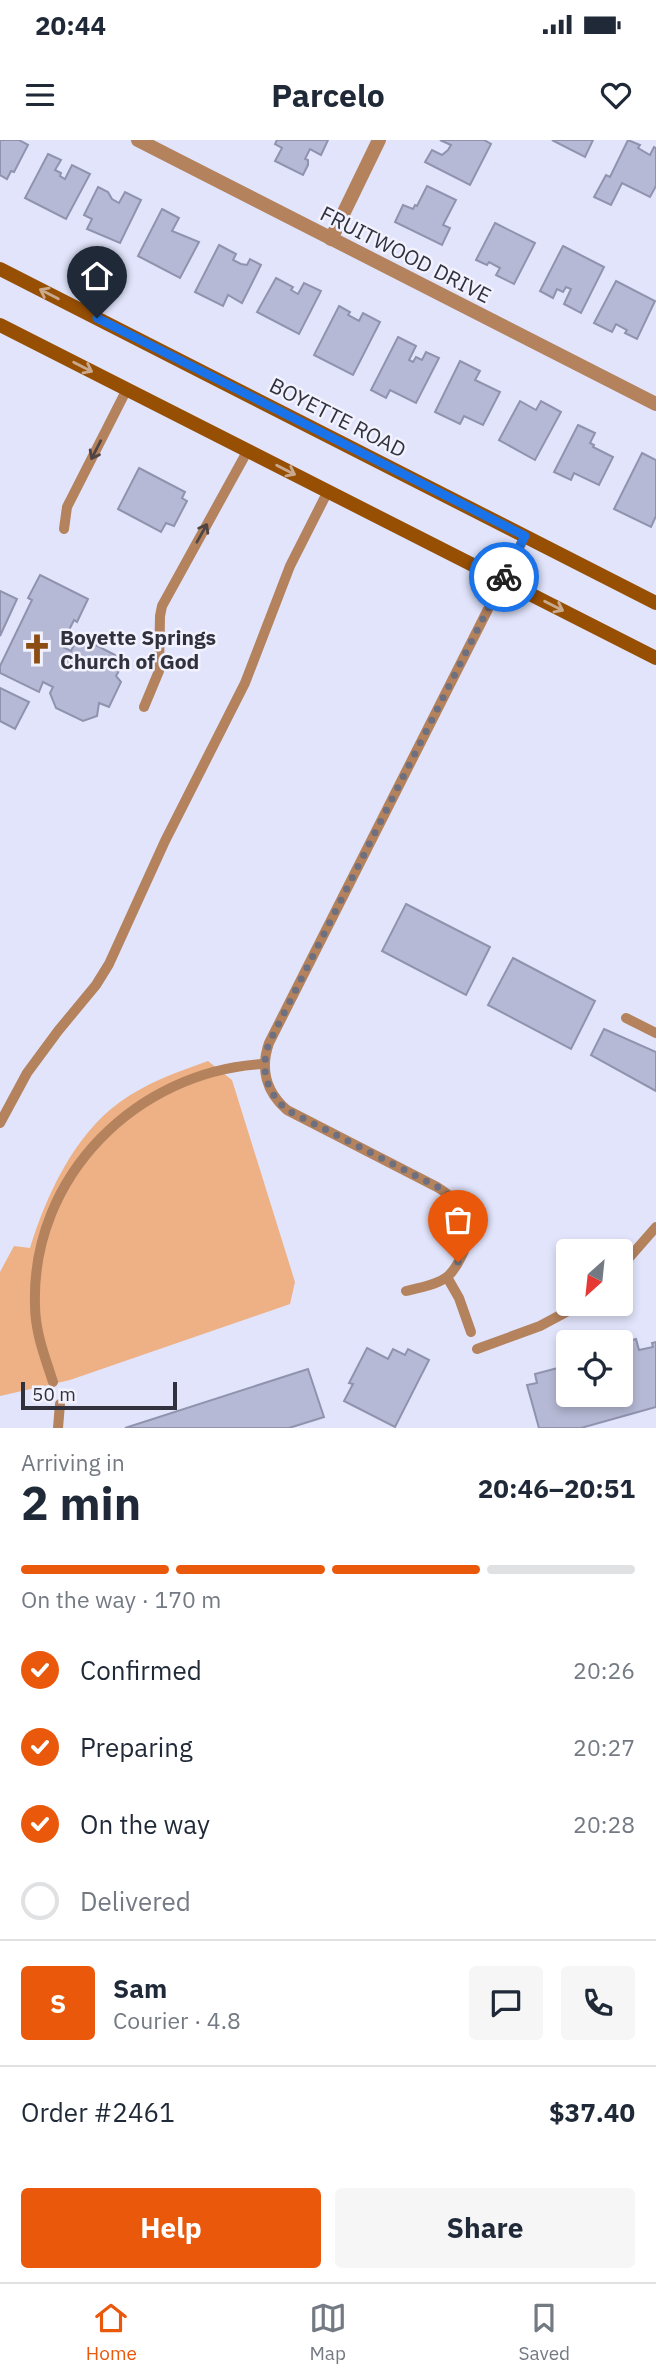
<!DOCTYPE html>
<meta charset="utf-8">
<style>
:root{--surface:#fff;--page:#f6f6f7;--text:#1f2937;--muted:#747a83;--line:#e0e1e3;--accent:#ea580c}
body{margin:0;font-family:"IBM Plex Sans",sans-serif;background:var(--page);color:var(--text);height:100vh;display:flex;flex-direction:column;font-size:26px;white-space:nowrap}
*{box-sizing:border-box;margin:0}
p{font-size:23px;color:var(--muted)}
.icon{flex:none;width:38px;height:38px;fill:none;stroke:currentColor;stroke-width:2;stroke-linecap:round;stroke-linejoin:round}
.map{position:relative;height:1288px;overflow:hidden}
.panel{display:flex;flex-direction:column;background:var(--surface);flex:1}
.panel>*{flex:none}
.needle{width:46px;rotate:207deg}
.controls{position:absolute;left:556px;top:1099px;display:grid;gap:14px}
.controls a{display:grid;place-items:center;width:77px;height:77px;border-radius:7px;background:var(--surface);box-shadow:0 4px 10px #0003;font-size:35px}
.scale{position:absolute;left:21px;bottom:18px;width:156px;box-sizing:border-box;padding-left:7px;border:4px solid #30313c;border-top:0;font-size:19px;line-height:24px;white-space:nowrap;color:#30313c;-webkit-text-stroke:5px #f1f2fe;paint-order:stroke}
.pin{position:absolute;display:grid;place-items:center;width:60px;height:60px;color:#fff;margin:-72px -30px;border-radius:50% 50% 50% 0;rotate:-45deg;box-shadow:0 0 7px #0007}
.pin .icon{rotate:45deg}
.courier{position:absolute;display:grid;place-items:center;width:70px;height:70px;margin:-35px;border:5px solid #1a73e8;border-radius:50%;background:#fff;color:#222;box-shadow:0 2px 9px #0007}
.headline em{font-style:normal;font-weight:700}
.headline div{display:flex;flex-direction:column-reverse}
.headline{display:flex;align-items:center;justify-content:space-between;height:119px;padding:0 21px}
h1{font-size:46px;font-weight:700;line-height:52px}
.bar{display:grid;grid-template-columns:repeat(4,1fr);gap:10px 7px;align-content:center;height:84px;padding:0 21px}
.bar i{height:9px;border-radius:5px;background:var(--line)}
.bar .on{background:var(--accent)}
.bar p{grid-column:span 4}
.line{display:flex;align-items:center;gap:18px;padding:0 21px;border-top:2px solid var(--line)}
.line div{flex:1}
.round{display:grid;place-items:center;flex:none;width:74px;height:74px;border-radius:7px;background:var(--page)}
ol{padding:0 21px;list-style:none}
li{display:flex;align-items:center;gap:21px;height:77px}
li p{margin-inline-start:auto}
li .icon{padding:7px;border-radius:50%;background:var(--accent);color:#fff;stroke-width:4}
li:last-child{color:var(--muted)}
li i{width:38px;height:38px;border:4px solid var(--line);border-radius:50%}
.action{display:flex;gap:14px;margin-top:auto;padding:14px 21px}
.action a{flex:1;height:80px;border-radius:7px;background:var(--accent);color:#fff;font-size:28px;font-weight:700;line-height:80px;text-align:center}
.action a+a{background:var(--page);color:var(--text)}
.status{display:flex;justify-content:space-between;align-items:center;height:49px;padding:0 35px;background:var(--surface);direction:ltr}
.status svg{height:19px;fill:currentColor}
header{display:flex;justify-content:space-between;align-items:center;height:91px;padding:0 21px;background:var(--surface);font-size:32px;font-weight:700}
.dock{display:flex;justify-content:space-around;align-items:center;height:98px;border-top:2px solid var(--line);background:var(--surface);font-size:19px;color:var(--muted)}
.dock a{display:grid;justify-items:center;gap:4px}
.dock .on{color:var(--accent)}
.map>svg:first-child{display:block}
.green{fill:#edb185}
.building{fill:#b6b9d5;stroke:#9093ae;stroke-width:2}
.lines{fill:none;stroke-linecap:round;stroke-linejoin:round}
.service{stroke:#b4825d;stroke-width:10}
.minor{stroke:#b4825d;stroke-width:14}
.secondary{stroke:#974f03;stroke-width:14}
.oneway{stroke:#c8a98d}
.oneway2{stroke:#514544}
.done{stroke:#6e707f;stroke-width:7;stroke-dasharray:0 12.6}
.route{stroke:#1a73e8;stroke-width:9}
.labels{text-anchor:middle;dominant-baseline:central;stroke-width:5;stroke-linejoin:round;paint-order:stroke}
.street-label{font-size:21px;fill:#30313c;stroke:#f1f2fe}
.poi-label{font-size:21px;font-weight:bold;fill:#30313c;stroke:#f1f2fe;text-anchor:start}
</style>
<div class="status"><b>20:44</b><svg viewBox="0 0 49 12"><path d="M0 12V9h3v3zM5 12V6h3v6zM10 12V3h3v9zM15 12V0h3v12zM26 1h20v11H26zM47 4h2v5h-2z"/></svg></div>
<header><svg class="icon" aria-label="menu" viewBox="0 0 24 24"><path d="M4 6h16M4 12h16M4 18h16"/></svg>Parcelo<svg class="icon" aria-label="heart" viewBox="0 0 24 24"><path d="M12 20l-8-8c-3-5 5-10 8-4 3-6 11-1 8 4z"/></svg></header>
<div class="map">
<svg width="656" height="1288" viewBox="0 0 656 1288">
<rect width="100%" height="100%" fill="#e1e4fb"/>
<path class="green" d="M208,921L232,940L295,1142L290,1164L70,1240L0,1256V1132L14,1106L30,1108C46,1056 74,995 120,962C146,943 177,932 208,921Z"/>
<g class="building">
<path d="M0,0H19L28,5L14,32L11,31L7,39L0,35Z"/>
<path d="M277,0H328L321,15L310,9L305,19L308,20V25L303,35L275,21L282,8L275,4Z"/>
<path d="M440,0H484L491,4L470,45L425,22L432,10L442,15L448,10L451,5Z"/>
<path d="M552,0H593L585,17Z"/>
<path d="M628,0L640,5L638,8L650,15L654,7L656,8V46L650,57L622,43L611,65L594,57L606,35L610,37Z"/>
<path d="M48,14L61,20L55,30L61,33L60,36L65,39L72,25L90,34L66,79L25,58Z"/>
<path d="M427,46L456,60L443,85L450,88L442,105L395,82L403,65L413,69L415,65L417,66Z"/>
<path d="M98,47L108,52L112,59L119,63L125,52L141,60L120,103L87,89L92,79L84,75Z"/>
<path d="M162,69L179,78L172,91L199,102L180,138L138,116Z"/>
<path d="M495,83L535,103L514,144L496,135L500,128L489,122L487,125L476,120Z"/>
<path d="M219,105L236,114L233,120L241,124L247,125L250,119L261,125L242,163L228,155L223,166L195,152Z"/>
<path d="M563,106L604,127L581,173L564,164L571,149L566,147L563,152L557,149L553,158L540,151Z"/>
<path d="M276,138L293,147L291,150L298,154L304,143L321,151L299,194L257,172Z"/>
<path d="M616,141L655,161L637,199L625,193L627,190L616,184L612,192L594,183Z"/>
<path d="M339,166L350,172L348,175L359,181L363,173L380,182L353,235L314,215Z"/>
<path d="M398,197L416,206L409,220L413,222L416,217L422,220L426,212L439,218L416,263L390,250L386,258L371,250Z"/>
<path d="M460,221L480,231L475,240L500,252L483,285L464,276L460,284L435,272Z"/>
<path d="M520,261L536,270L541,261L561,272L535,320L499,300Z"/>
<path d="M578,285L595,293L590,303L594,305L593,307L613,317L599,345L574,333L571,340L554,332Z"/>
<path d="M642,313L656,320V376L651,387L614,369Z"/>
<path d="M139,328L185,352L182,358L187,361L174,386L166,383L161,392L118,369Z"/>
<path d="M40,435L88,459L77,482L74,480L61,506L71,511L74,505L90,502L115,515L120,529L116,536L121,542L109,567L99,563L97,576L83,581L56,568L50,553L53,547L43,542L39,552L0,533V526L32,460L28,458Z"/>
<path d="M0,451L17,459L0,496Z"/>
<path d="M0,548L29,562L15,589L0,581Z"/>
<path d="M406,764L490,807L466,855L382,811Z"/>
<path d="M513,818L595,861L571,909L488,865Z"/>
<path d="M604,889L656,912V951L591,915Z"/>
<path d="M636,1199L639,1210L653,1207L652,1203L656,1202V1267L581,1288H539L527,1245L537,1243L535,1234L569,1225V1255H621V1203Z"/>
<path d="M367,1208L388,1219L393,1209L405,1215L408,1209L429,1220L395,1287L344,1261L353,1244L349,1243Z"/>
<path d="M308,1229L324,1277L289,1288H125Z"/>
</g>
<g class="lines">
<g class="service">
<path d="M64,389L67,367L127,249"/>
<path d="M144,567L159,531L160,476L162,466L248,310"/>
<path d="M626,878L656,893"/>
<path d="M0,983L27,933L58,891L96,845L109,824L165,701L245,543L290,426L328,351"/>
<path d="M621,1127L656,1087"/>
<path d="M447,1137L459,1158L471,1192"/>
<path d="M406,1151C419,1148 436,1145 447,1137C453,1132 457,1125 460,1119C477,1089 464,1063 437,1047L287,970C266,952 260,929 269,903L525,396"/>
<path d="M477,1209L540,1186L581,1164"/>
<path d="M53,1242C45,1217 35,1192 35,1165C31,1036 137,931 263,924"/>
<path d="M58,1288L60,1264"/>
</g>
<g class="minor">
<path d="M138,0L656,264"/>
<path d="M331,99L379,0"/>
</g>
<g class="secondary">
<path d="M0,129L656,463"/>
<path d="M0,185L656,518"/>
</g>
</g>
<defs><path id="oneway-shaft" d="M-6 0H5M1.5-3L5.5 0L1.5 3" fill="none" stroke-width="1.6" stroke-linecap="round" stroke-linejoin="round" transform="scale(1.75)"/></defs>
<g class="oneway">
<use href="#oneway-shaft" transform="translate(49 154) rotate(-153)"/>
<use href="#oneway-shaft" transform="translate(83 227) rotate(27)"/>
<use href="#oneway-shaft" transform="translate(286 330) rotate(27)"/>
<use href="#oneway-shaft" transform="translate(554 466) rotate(27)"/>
</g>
<g class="oneway2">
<use href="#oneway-shaft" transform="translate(96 310) rotate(117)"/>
<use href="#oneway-shaft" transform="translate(202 393) rotate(-61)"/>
</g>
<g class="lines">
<path class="done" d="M458,1122C476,1089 468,1066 436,1046L287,970C266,952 260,929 269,903L504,437"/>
<path class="route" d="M97,178L525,396L504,437"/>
</g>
<defs>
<g id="church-bare" transform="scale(2.415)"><path d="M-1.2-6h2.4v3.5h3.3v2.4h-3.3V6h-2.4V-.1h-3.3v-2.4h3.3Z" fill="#8c4d13" stroke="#f1f2fe" stroke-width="2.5" paint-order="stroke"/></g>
</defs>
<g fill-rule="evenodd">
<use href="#church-bare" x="37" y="509"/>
</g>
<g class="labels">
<g class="street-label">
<text transform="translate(406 114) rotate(27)">FRUITWOOD DRIVE</text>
<text transform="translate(338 277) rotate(27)">BOYETTE ROAD</text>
</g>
<g class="poi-label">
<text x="60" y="497">Boyette Springs<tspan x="60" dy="24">Church of God</tspan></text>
</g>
</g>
</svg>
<div class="controls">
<a><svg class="needle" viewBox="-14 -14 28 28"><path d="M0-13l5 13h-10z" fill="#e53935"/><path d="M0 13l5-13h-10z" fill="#747a83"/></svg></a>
<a><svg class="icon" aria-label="locate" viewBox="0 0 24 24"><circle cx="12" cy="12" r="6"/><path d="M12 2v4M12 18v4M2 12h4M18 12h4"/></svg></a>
</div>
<div class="scale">50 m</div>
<div class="pin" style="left:458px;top:1122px;background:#ea580c"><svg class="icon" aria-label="bag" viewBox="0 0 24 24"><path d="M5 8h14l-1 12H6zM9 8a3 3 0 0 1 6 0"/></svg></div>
<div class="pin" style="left:97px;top:178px;background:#1f2937"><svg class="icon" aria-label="home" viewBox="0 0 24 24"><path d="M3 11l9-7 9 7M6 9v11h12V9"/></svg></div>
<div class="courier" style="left:504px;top:437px"><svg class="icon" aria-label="bike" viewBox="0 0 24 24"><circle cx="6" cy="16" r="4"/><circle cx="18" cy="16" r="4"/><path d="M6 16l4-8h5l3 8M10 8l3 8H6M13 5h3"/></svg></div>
</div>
<section class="panel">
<div class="headline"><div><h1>2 min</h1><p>Arriving in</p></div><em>20:46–20:51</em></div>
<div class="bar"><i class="on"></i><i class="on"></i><i class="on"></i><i></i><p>On the way · 170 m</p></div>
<ol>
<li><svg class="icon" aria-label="check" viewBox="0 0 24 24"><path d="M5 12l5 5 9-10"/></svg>Confirmed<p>20:26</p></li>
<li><svg class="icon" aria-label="check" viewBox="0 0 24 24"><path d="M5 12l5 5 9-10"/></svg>Preparing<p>20:27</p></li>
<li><svg class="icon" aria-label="check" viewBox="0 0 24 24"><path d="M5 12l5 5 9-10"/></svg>On the way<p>20:28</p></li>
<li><i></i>Delivered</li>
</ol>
<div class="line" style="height:126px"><b class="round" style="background:var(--accent);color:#fff">S</b><div><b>Sam</b><p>Courier · 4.8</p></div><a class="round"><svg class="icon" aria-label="chat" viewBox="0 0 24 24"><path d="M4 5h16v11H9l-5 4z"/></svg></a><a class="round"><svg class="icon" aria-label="phone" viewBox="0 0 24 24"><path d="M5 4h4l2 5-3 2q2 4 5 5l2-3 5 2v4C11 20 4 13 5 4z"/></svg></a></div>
<div class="line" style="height:91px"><div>Order #2461</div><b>$37.40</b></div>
<div class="action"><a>Help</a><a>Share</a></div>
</section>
<nav class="dock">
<a class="on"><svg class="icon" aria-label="home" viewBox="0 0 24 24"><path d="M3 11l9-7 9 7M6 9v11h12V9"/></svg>Home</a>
<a><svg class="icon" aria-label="map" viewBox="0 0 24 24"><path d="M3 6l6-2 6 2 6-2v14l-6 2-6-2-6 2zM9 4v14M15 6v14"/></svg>Map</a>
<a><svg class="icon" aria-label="saved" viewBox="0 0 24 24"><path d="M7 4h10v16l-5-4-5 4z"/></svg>Saved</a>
</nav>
